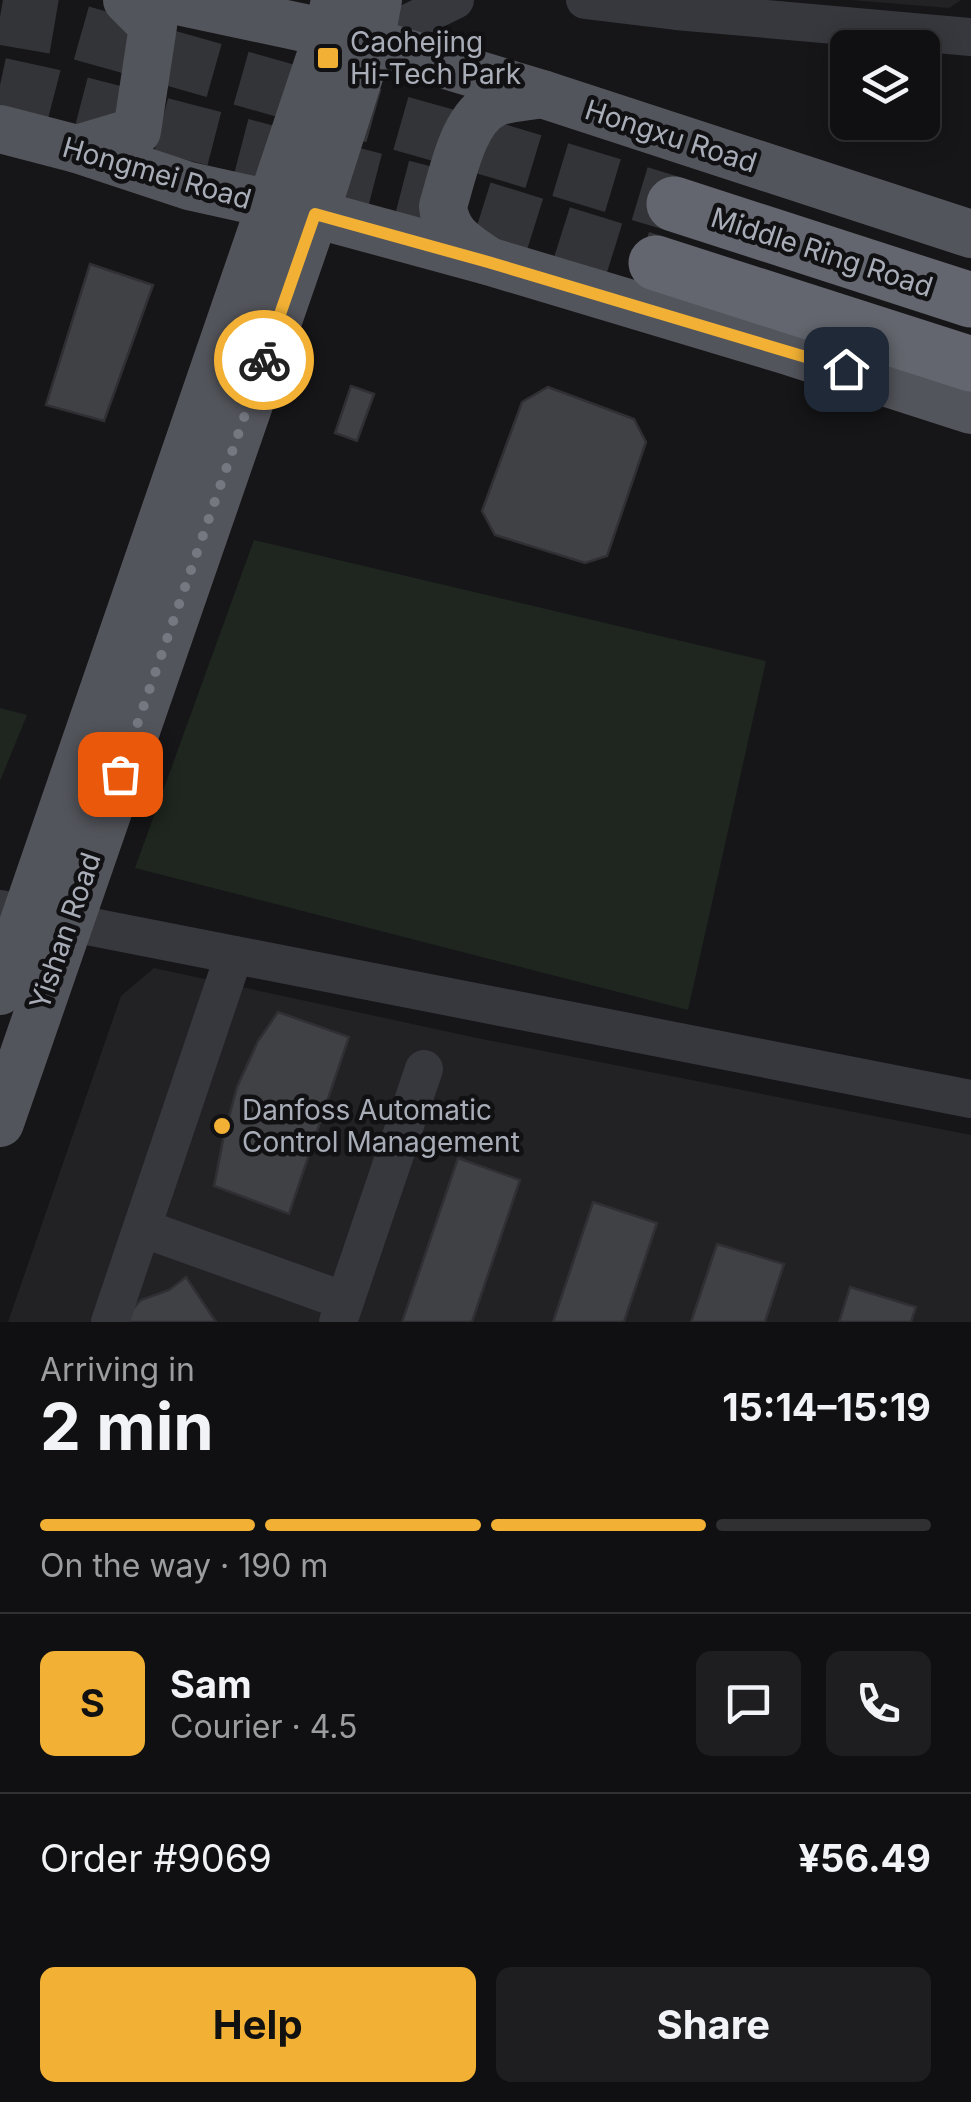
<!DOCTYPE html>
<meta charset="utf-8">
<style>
:root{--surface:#101012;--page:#1e1e20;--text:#f1f3f6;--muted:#9c9d9f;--line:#303032;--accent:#f2b134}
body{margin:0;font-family:Inter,sans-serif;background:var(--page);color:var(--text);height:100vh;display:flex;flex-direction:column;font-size:38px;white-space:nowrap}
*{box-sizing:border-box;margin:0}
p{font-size:32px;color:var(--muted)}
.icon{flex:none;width:55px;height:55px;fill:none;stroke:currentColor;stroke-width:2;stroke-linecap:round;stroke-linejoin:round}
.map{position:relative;height:1322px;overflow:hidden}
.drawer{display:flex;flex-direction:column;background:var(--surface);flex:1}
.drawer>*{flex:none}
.tools{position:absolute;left:830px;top:30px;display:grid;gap:20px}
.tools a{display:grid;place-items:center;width:110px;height:110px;border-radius:15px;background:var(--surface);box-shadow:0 5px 25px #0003,0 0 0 2px var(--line);font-size:50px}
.pin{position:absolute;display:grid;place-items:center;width:85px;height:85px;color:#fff;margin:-42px;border-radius:20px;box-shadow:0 5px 15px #0006}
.courier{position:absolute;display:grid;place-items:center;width:100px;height:100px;margin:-50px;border:8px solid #f2b134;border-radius:50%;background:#fff;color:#222;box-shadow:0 2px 12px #0007}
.overview em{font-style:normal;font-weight:700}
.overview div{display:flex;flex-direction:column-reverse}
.overview{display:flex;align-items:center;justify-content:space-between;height:170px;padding:0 40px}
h1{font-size:65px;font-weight:700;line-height:75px}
.bar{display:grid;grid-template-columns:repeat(4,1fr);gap:15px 10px;align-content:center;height:120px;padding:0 40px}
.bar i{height:12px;border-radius:8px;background:var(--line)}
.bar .current{background:var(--accent)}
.bar p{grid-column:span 4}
.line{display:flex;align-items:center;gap:25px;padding:0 40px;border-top:2px solid var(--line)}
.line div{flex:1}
.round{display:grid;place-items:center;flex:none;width:105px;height:105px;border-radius:15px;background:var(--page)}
.button{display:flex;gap:20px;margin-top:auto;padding:20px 40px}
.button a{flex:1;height:115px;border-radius:15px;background:var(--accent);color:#111;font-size:40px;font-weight:700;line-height:115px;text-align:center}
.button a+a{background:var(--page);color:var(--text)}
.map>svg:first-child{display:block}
.built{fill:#222225}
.green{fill:#1e261f}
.building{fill:#404145;stroke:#303034;stroke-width:2.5}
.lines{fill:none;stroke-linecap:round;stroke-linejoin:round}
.highway-tunnel{stroke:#333438;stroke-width:55;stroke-dasharray:55 28;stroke-linecap:butt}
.minor{stroke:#37383d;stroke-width:38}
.major{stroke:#53555c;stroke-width:48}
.highway{stroke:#63666e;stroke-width:55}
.done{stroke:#757880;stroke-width:10;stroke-dasharray:0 18}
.route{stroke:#f2b134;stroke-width:12}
.poi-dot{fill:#f2b134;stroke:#111113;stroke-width:4}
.labels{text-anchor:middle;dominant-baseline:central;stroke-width:9;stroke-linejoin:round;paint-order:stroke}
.poi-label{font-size:28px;fill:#a8adb8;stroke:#111113;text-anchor:start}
.street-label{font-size:28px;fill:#a8adb8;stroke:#111113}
</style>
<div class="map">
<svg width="971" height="1322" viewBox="0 0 971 1322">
<rect width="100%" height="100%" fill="#161618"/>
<g class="built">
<path d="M850,0H961L949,8Z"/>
<path d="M154,968L477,1038L971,1135V1322H8L121,996Z"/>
</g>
<g class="green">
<path d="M254,540L766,661L688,1010L135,868Z"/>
<path d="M0,708L27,715L0,781Z"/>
</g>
<g class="building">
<path d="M90,264L153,285L104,421L46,405Z"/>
<path d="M351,386L374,394L357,441L335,433Z"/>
<path d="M548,387L634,419L646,442L607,556L585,563L495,535L482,511L522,402Z"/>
<path d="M278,1012L349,1037L289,1214L214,1186L223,1140L237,1087L258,1041Z"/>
<path d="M458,1158L520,1180L472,1322H402Z"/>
<path d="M593,1202L657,1223L624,1322H553Z"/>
<path d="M717,1244L784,1264L765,1322H691Z"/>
<path d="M186,1277L216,1322H127L133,1309L141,1300L169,1290Z"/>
<path d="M850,1287L916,1307L911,1322H839Z"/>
</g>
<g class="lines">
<g class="highway-tunnel">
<path d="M0,17L64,28L495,150L674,204"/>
<path d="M0,85L46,95L474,206L656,263"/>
</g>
<g class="minor">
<path d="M585,0L676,11L971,37"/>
<path d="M370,42L455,0"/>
<path d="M0,909L971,1099"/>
<path d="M142,1228L345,1301"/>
<path d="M110,1322L234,955"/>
<path d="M338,1322L424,1069"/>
</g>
<g class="major">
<path d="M173,0L370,42L542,94L971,234"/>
<path d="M0,129L77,149L189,186L315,214L488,261L785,350L971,410"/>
<path d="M77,149L137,131L153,26L127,0"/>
<path d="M488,261C466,245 446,236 443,206C453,175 462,118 495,103C509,97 527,97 542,94"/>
<path d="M0,991L271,204L328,34L335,0"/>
<path d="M0,1123L315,214L370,42L378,0"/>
</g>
<g class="highway">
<path d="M674,204L971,300"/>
<path d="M656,263L971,364"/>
</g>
</g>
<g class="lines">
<path class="done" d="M120,774L264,360"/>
<path class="route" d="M264,360L315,214L488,262L846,369"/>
</g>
<g class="poi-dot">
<rect x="316" y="46" width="24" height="24" rx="5"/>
<circle cx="222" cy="1126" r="10"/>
</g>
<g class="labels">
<g class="poi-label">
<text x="350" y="42">Caohejing<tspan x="350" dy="32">Hi-Tech Park</tspan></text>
<text x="242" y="1110">Danfoss Automatic<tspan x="242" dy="32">Control Management</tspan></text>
</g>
<g class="street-label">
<text transform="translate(671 136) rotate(18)">Hongxu Road</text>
<text transform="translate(157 173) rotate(16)">Hongmei Road</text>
<text transform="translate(822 252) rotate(18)">Middle Ring Road</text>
<text transform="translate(65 931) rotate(-71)">Yishan Road</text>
</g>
</g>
</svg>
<div class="tools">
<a><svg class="icon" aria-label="layers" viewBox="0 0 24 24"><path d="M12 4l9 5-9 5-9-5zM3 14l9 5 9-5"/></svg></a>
</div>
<div class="pin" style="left:120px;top:774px;background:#ea580c"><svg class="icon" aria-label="bag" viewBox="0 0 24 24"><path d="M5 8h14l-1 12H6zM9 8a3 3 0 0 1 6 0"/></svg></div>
<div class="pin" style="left:846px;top:369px;background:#1f2937"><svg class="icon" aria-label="home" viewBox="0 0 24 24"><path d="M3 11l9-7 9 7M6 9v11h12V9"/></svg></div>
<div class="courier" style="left:264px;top:360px"><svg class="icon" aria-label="bike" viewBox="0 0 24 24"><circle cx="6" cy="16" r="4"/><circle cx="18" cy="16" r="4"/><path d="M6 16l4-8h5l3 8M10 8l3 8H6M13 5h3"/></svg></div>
</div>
<section class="drawer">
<div class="overview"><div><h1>2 min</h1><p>Arriving in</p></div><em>15:14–15:19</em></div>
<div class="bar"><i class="current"></i><i class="current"></i><i class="current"></i><i></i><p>On the way · 190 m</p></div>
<div class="line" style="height:180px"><b class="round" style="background:var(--accent);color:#111">S</b><div><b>Sam</b><p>Courier · 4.5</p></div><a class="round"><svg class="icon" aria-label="chat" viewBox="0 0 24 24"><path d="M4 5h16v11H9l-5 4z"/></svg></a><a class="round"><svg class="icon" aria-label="phone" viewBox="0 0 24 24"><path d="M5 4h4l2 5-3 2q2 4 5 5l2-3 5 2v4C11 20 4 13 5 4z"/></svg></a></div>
<div class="line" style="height:130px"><div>Order #9069</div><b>¥56.49</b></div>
<div class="button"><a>Help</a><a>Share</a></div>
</section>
